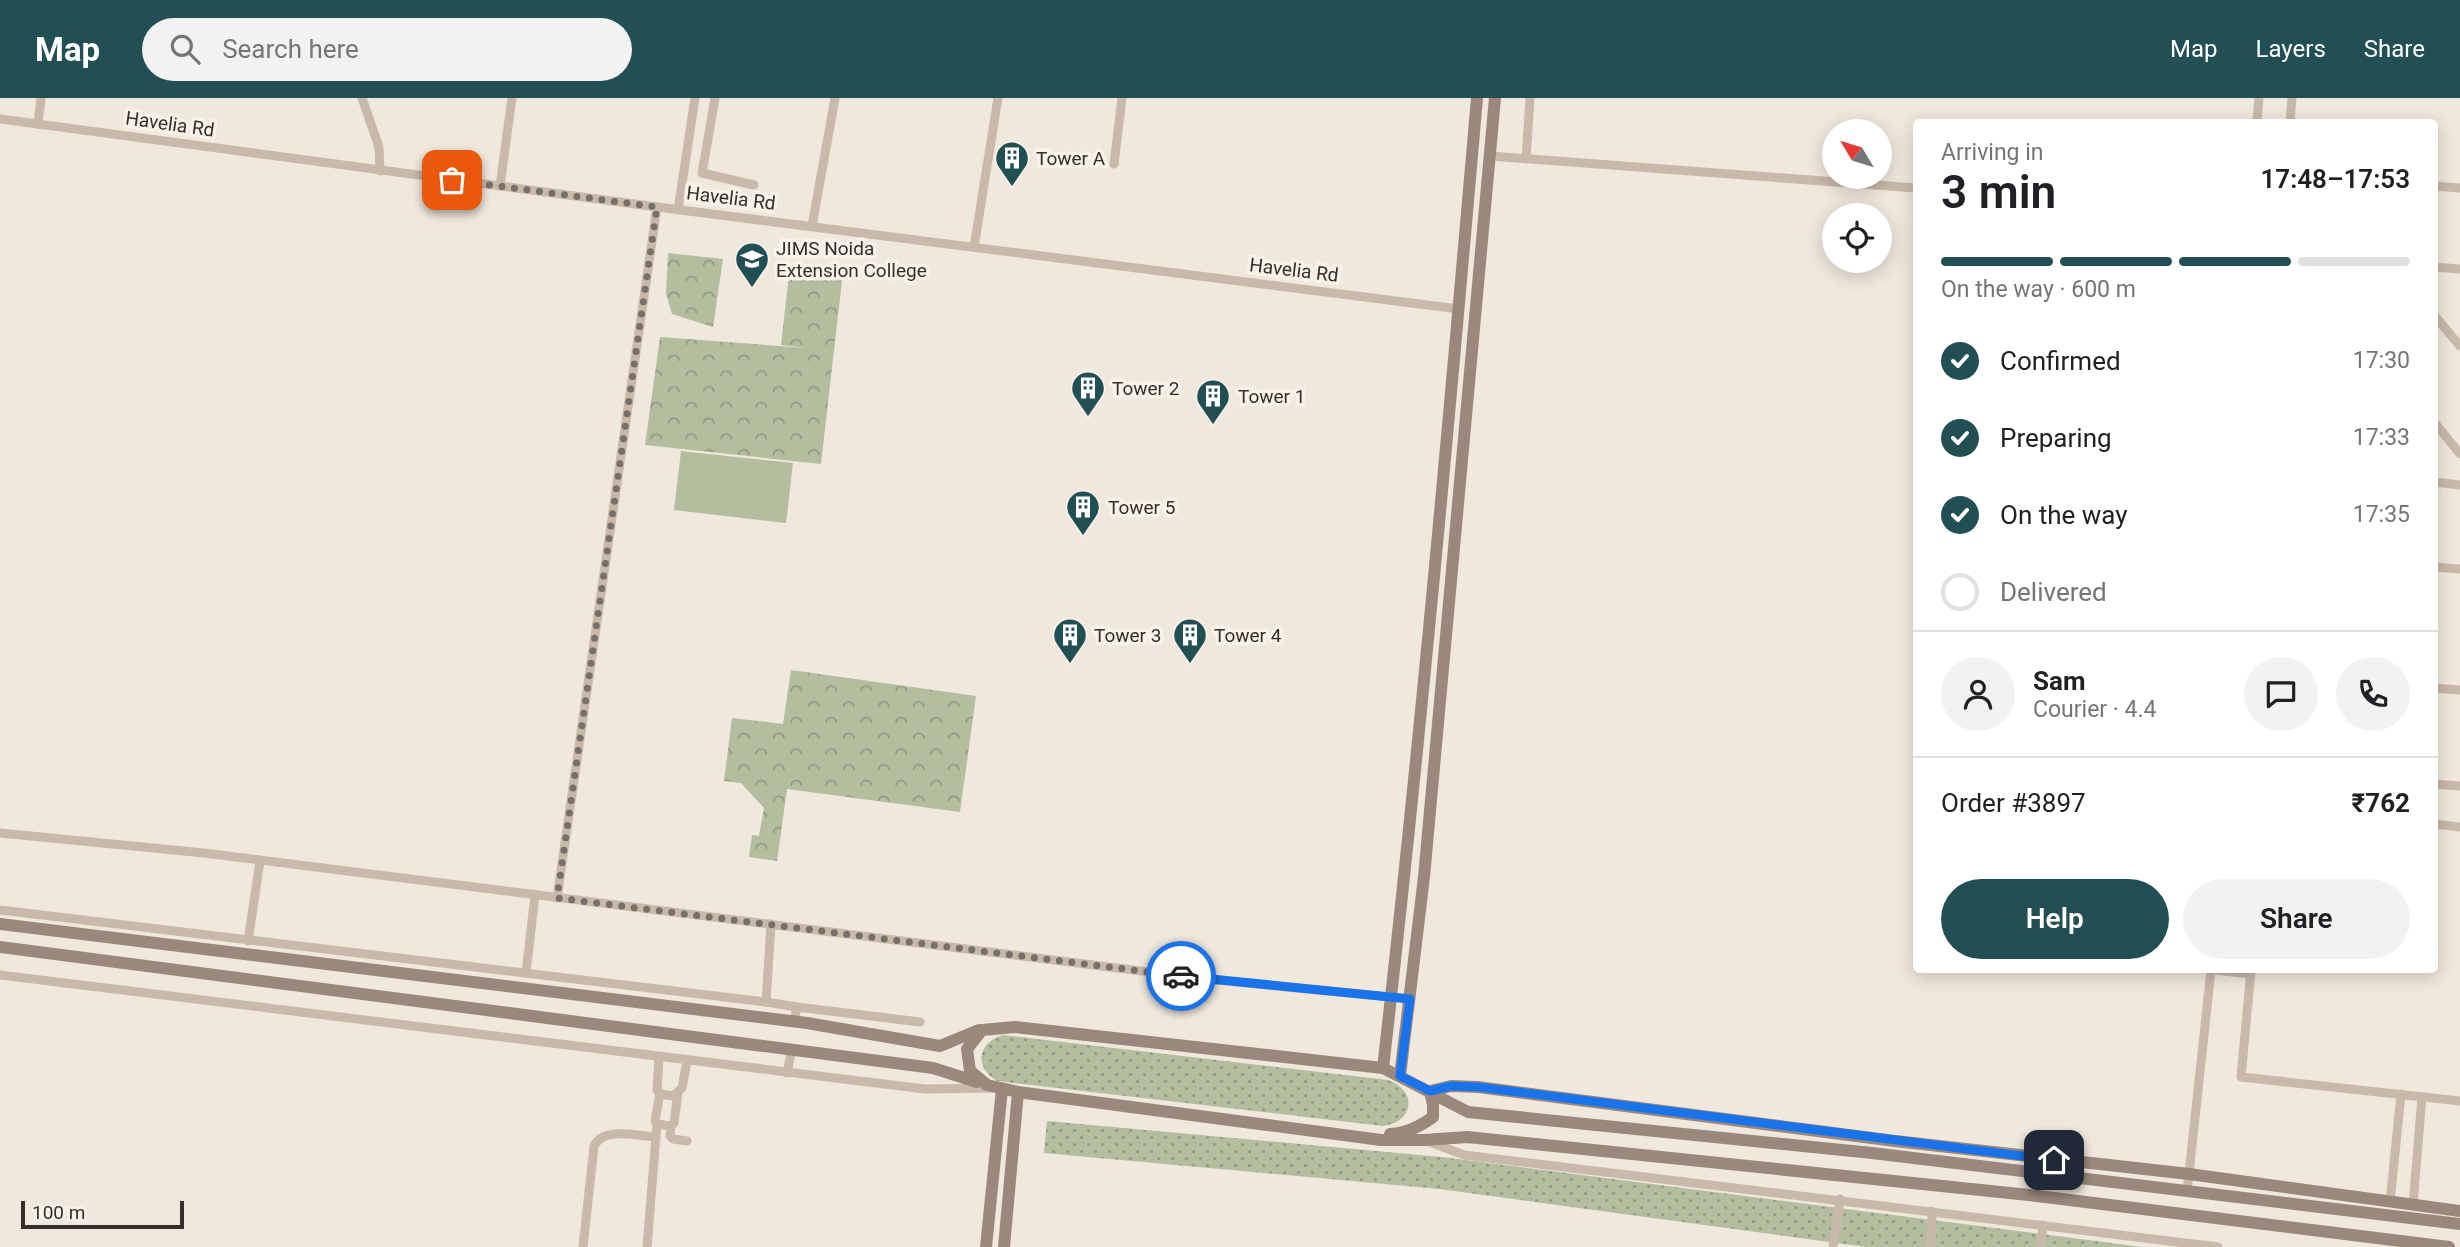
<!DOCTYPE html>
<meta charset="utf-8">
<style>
:root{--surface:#fff;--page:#f2f2f2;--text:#202124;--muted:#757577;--line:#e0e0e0;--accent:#224f54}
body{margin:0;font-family:Roboto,sans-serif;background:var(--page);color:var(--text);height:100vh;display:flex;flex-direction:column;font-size:26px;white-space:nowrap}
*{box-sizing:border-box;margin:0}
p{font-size:23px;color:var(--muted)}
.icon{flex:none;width:38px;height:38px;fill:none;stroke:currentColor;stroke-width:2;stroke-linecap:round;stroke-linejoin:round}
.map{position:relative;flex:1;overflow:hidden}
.side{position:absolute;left:1913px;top:21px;width:525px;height:854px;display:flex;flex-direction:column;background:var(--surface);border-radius:7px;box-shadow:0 4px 18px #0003}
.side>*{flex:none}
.needle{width:46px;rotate:308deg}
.tools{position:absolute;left:1822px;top:21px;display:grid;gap:14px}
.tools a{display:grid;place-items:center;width:70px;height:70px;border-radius:50%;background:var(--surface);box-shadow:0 4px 18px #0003;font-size:35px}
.scale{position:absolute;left:21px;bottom:18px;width:163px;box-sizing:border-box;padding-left:7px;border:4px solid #362e29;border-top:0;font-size:19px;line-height:24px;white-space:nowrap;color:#362e29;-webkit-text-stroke:5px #f8f2e9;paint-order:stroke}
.pin{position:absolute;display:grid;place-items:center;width:60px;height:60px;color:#fff;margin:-30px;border-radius:14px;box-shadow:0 4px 10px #0006}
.courier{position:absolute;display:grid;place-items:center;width:70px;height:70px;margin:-35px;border:5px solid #1a73e8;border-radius:50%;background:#fff;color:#222;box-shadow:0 2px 9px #0007}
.summary em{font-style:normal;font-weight:600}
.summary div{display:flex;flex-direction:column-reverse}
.summary{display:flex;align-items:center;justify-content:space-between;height:119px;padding:0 28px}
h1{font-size:46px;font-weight:600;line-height:52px}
.bar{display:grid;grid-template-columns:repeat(4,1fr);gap:10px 7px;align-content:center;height:84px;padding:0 28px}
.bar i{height:9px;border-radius:5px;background:var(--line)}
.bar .selected{background:var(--accent)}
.bar p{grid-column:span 4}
.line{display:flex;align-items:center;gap:18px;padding:0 28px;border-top:2px solid var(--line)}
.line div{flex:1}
.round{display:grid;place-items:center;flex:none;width:74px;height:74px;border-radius:37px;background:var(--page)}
ol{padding:0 28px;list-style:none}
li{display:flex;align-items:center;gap:21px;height:77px}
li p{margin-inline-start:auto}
li .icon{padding:7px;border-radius:50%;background:var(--accent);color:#fff;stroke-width:4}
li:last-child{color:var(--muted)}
li i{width:38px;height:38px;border:4px solid var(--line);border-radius:50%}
.action{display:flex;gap:14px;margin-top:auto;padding:14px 28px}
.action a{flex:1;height:80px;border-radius:42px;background:var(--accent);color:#fff;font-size:28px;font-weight:600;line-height:80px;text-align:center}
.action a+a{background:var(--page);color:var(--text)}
header{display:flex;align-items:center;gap:42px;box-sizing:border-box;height:98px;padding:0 35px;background:var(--accent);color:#fff}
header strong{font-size:33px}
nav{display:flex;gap:38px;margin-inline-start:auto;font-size:24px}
.search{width:490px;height:63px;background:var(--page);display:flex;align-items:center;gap:18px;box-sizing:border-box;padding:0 24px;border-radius:38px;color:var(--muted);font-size:26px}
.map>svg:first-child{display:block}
.grass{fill:url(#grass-dots)}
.park{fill:url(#park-crowns)}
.garden{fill:#b2be9e}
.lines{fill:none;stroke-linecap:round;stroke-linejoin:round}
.street{stroke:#c8b9aa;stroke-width:9}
.secondary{stroke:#9b887c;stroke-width:12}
.done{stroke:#776f68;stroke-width:7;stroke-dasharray:0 12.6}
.route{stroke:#1a73e8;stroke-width:9}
.labels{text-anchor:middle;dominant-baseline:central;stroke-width:7;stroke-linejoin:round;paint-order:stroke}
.street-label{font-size:19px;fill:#362e29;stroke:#f8f2e9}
.poi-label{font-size:19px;fill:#362e29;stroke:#f8f2e9;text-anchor:start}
</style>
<header>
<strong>Map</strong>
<div class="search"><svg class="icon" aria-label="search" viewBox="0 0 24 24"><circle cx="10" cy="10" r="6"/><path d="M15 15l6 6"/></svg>Search here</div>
<nav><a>Map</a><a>Layers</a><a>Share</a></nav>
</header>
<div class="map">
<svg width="2460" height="1149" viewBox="0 0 2460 1149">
<defs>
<pattern id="grass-dots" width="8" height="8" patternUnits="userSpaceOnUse" patternTransform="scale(1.75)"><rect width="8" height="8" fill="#b2be9e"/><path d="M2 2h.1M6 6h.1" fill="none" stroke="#929b81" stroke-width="1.8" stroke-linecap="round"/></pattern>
<pattern id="park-crowns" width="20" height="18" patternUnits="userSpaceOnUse" patternTransform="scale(1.75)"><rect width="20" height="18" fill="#b2be9e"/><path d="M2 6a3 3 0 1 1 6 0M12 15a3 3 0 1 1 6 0" fill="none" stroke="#929b81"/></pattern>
</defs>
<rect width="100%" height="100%" fill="#f0e8dd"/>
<g class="grass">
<path d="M1003,937L1388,982C1418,993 1414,1024 1383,1028L997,983C974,969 977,945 1003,937Z"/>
<path d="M1047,1023L1442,1059L2142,1149H1866L1439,1091L1044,1055Z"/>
</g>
<g class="park">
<path d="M668,155L723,161L713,229L672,216L666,196Z"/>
<path d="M790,168L843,174L821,366L645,347L660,239L807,250L781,247Z"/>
<path d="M791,572L976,598L960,714L787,691L777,763L749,759L752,737L759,738L764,710L741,685L724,683L732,620L783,626Z"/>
</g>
<path class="garden" d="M681,353L793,365L786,425L674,412Z"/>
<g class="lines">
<g class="street">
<path d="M362,0L379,49L380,73"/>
<path d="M715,0L702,75L754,87"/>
<path d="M0,21L657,109L1459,211"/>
<path d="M2257,24L2259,0"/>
<path d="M2290,24L2292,0"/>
<path d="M38,26L41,0"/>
<path d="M1490,58L1916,90"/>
<path d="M1526,61L1530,0"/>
<path d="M1114,66L1122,0"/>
<path d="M500,88L512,0"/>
<path d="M2434,88L2460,90"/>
<path d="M678,112L695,0"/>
<path d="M812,128L835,0"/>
<path d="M974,149L998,0"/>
<path d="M2434,169L2460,171"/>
<path d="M2434,217L2460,248"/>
<path d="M2434,324L2460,356"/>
<path d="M2434,384L2460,387"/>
<path d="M2434,469L2460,471"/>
<path d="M2434,590L2460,592"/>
<path d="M2434,686L2460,688"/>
<path d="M2434,726L2460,729"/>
<path d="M0,735L204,755L1204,881L1411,901"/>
<path d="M557,800L657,109"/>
<path d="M0,812L766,904L797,909L794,924"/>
<path d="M248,843L260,763"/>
<path d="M2214,872L2251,876"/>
<path d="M2251,872L2241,979L2460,1003"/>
<path d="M526,875L535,797"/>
<path d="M0,877L925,991L992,990"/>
<path d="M766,904L771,826"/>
<path d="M797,909L920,924"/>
<path d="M659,960L657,992L661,996L673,998L682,990L687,963"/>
<path d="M787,975L792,950"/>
<path d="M660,995L655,1023L657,1026L671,1028L674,1025L678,995"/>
<path d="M671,1028L670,1038L673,1041L687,1043"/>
<path d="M1427,1043L1464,1057L2218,1149"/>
<path d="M2187,1094L2211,872"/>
<path d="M2390,1104L2401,996"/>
<path d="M2413,1107L2422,999"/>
<path d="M583,1149L594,1048C604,1028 637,1038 656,1039"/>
<path d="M647,1149L657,1026"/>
<path d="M1833,1149L1840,1101"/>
<path d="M1931,1149L1932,1113"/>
<path d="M2041,1149L2043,1127"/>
</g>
<g class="secondary">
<path d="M0,826L807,925L940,948L979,932"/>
<path d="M0,849L933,970L977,984"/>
<path d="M1383,970C1420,647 1449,323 1477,0"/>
<path d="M1400,978L1424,779L1495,0"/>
<path d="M1430,993L1451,988L1478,989L1895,1043L2189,1076L2460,1113"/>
<path d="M1390,1036C1407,1035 1419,1029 1433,1019V1007L1430,993"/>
<path d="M986,1149L1002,991"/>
<path d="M1004,1149L1018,994"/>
<path d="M2449,1149L2029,1097L1467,1039L1424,1042H1381L1018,994L987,987L970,973L967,951L982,932L1015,929L1383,970L1468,1014L1872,1055L2460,1126"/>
</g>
</g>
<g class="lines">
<path class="done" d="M452,82L657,109L557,800L1181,878"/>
<path class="route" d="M1181,878L1410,901L1400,978L1430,993L1451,988L1478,989L2054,1062"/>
</g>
<defs>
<g id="building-pin" transform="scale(1.75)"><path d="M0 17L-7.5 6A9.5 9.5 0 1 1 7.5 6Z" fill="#224f54" stroke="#f8f2e9"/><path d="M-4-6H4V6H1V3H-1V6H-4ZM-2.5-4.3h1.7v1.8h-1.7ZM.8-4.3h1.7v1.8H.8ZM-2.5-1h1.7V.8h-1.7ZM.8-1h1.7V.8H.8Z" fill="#fff"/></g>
<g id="school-pin" transform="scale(1.75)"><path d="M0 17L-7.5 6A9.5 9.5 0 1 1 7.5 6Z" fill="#224f54" stroke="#f8f2e9"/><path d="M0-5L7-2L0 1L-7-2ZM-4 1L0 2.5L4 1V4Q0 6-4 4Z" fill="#fff"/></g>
</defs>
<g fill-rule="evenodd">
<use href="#building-pin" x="1012" y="60"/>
<use href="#school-pin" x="752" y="161"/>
<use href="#building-pin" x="1088" y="290"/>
<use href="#building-pin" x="1213" y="298"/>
<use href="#building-pin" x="1083" y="409"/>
<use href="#building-pin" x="1070" y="537"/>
<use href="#building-pin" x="1190" y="537"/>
</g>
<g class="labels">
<g class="street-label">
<text transform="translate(170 26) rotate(8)">Havelia Rd</text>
<text transform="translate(731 100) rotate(7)">Havelia Rd</text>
<text transform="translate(1294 172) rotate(7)">Havelia Rd</text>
</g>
<g class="poi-label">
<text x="1036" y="60">Tower A</text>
<text x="776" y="150">JIMS Noida<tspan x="776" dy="22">Extension College</tspan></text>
<text x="1112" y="290">Tower 2</text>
<text x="1238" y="298">Tower 1</text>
<text x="1108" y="409">Tower 5</text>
<text x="1094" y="537">Tower 3</text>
<text x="1214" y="537">Tower 4</text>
</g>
</g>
</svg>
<div class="tools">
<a><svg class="needle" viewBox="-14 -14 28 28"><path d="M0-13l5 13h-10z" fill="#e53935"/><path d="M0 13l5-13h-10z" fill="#757577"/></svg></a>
<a><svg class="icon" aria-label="locate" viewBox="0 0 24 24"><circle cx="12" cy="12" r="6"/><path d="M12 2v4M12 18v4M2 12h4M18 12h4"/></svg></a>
</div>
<div class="scale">100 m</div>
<div class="pin" style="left:452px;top:82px;background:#ea580c"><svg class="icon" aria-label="bag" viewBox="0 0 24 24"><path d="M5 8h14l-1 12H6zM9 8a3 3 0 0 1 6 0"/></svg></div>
<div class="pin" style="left:2054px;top:1062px;background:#1f2937"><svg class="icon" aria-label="home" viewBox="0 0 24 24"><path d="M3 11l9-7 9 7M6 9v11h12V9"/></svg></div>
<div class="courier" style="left:1181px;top:878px"><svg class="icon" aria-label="car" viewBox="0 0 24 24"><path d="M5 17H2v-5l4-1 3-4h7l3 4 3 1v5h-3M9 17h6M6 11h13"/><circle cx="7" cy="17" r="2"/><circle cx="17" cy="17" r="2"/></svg></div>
<section class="side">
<div class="summary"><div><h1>3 min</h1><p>Arriving in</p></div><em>17:48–17:53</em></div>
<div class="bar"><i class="selected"></i><i class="selected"></i><i class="selected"></i><i></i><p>On the way · 600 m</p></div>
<ol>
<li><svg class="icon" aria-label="check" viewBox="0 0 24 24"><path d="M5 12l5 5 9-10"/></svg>Confirmed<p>17:30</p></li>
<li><svg class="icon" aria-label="check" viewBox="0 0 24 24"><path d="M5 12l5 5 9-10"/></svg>Preparing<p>17:33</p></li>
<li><svg class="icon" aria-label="check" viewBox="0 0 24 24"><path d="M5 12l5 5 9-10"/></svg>On the way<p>17:35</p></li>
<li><i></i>Delivered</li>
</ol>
<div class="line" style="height:126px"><a class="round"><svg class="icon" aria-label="person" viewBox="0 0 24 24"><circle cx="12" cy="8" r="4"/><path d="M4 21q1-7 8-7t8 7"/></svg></a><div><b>Sam</b><p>Courier · 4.4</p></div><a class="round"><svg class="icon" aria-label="chat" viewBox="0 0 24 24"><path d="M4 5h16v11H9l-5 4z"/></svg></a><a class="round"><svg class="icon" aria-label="phone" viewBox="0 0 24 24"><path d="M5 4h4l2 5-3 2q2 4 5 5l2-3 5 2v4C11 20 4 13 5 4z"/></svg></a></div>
<div class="line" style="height:91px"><div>Order #3897</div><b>₹762</b></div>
<div class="action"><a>Help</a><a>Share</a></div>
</section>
</div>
